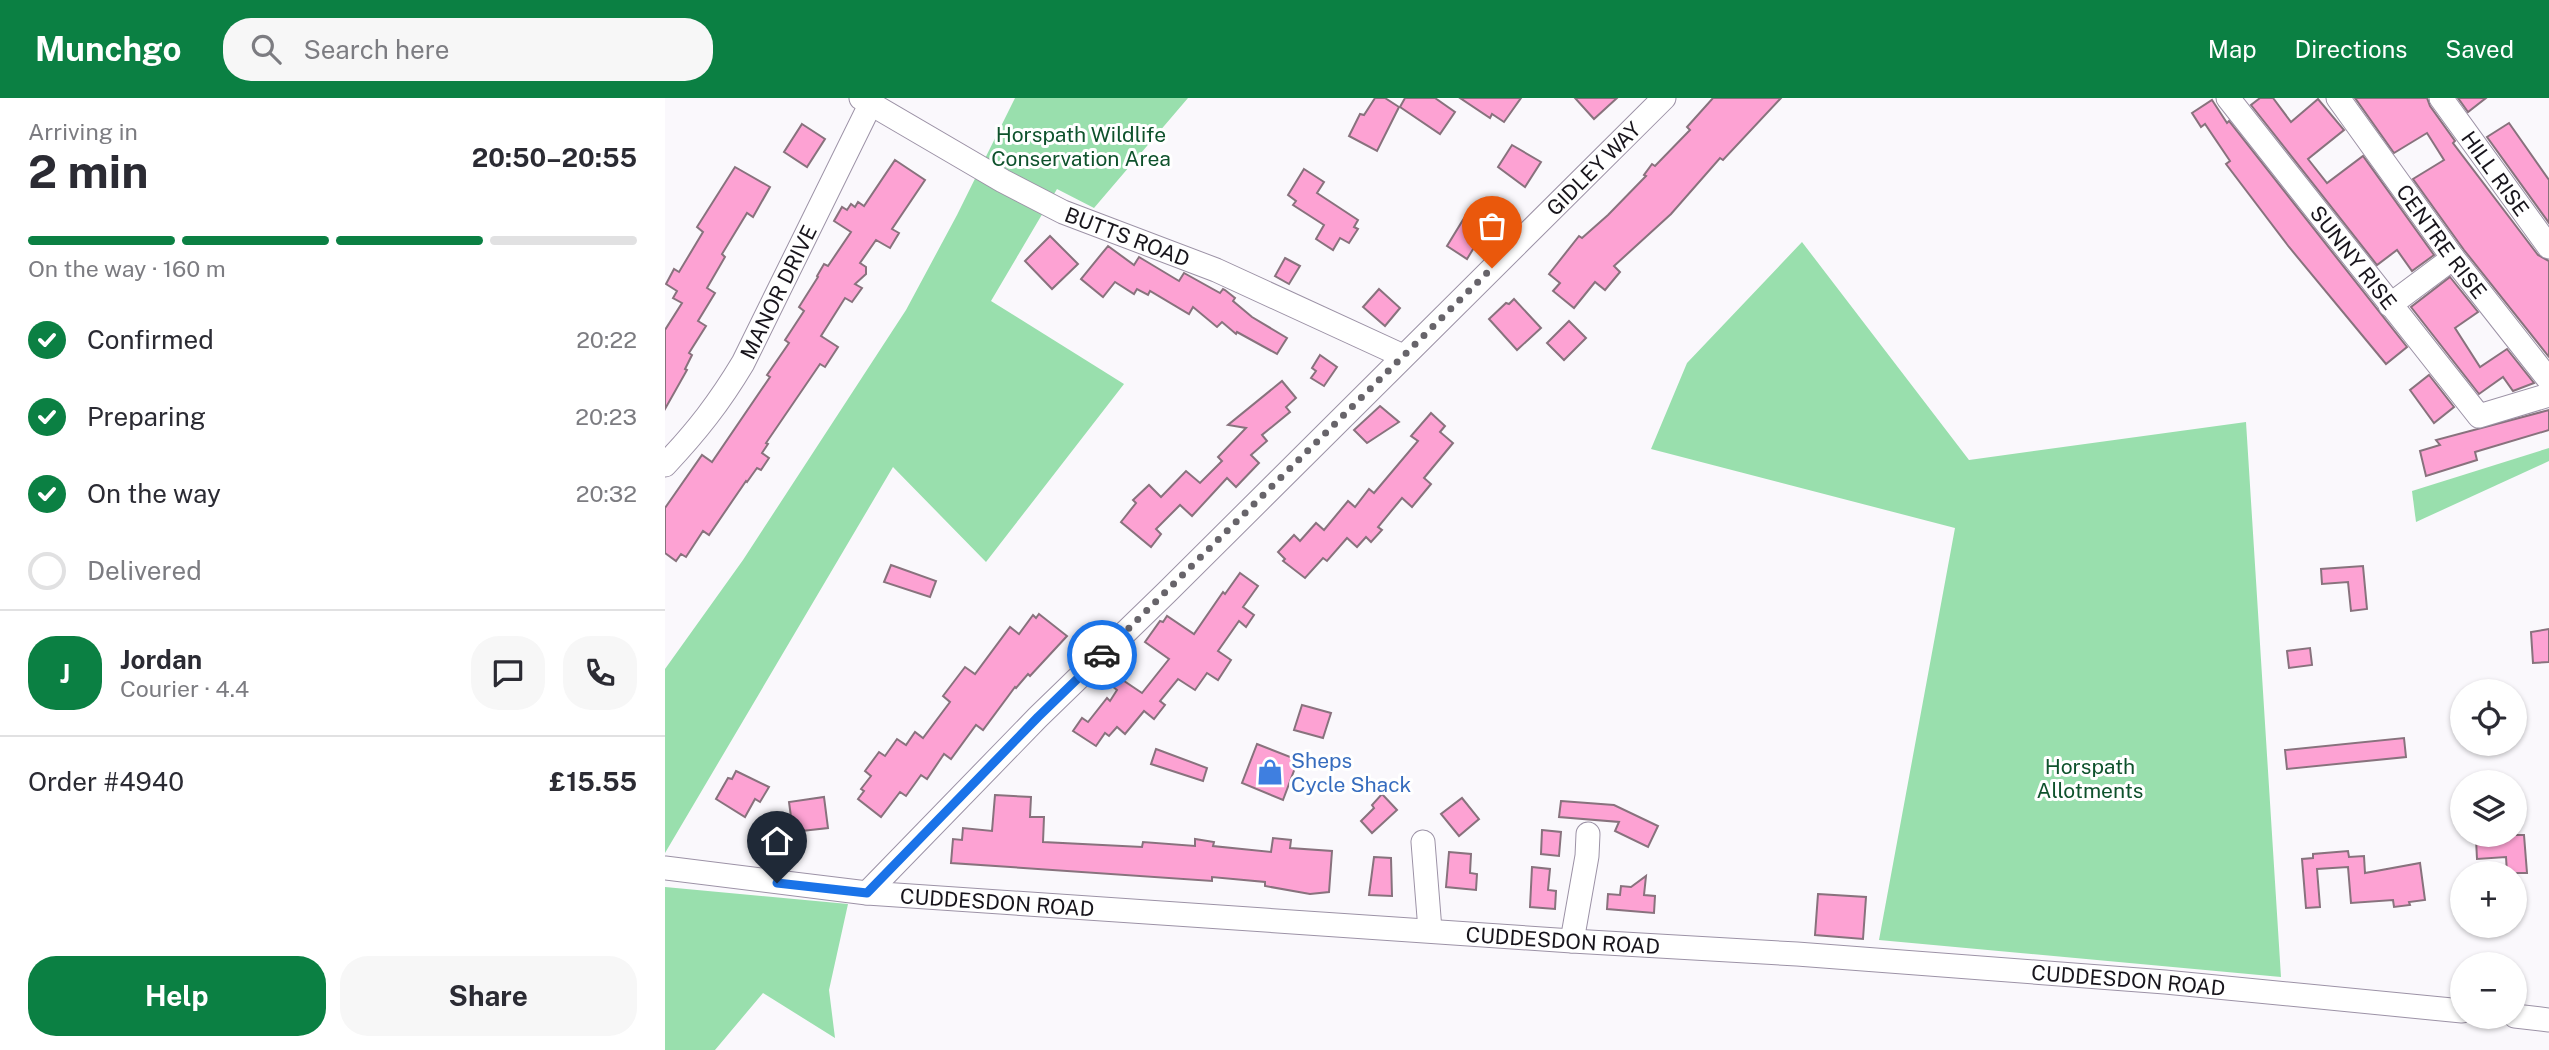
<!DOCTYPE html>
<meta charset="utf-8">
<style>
:root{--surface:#fff;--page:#f7f7f7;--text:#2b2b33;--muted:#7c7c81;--line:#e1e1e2;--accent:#0b8043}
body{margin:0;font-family:"Public Sans",sans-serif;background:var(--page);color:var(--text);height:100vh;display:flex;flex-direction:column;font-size:26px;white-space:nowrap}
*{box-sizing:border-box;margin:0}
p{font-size:23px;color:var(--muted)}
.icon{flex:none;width:38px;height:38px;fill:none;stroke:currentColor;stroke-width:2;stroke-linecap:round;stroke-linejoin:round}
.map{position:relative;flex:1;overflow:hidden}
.sheet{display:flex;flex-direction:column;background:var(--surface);width:665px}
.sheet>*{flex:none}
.tools{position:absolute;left:1785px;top:581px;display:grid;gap:14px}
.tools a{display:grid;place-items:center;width:77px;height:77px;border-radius:50%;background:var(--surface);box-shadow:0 2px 5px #0004;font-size:35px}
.pin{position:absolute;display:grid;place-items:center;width:60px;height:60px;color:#fff;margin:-72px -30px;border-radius:50% 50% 50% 0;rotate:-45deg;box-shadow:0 0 7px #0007}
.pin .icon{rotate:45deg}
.courier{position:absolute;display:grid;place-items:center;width:70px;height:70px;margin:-35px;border:5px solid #1a73e8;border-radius:50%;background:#fff;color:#222;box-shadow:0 2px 9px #0007}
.summary em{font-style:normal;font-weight:700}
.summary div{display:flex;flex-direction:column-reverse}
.summary{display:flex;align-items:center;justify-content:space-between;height:119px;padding:0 28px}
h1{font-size:46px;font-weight:700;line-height:52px}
.bar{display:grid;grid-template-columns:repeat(4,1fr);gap:10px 7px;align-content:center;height:84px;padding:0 28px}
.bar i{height:9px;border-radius:5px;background:var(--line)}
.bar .on{background:var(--accent)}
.bar p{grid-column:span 4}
.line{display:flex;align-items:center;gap:18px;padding:0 28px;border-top:2px solid var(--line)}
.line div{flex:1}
.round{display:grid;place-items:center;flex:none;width:74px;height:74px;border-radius:28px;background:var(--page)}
ol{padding:0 28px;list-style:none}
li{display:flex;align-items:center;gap:21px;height:77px}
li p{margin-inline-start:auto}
li .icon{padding:7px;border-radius:50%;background:var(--accent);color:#fff;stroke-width:4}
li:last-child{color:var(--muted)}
li i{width:38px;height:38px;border:4px solid var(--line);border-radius:50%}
.button{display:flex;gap:14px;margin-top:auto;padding:14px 28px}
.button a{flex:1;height:80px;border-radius:28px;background:var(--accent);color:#fff;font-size:28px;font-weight:700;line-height:80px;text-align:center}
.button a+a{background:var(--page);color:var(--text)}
header{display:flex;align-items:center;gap:42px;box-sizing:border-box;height:98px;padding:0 35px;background:var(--accent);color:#fff}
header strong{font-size:33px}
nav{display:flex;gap:38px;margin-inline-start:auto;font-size:24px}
.search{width:490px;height:63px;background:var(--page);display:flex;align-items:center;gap:18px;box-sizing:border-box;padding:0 24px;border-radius:28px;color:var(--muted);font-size:26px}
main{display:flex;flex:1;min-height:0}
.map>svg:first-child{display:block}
.green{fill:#99dfad}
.building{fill:#fda2d3;stroke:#88727d;stroke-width:2}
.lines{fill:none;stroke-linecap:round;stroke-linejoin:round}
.minor-casing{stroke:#9c92a6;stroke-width:25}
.minor{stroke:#fff;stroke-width:23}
.done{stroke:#67646a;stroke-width:7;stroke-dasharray:0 12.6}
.route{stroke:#1a73e8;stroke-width:9}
.labels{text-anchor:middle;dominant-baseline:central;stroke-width:6;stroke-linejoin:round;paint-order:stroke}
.park-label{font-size:21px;fill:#0e522c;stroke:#fff}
.street-label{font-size:21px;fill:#18151c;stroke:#fff}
.shop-label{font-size:21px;fill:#366cbe;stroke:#fff;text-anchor:start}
</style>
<header>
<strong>Munchgo</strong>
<div class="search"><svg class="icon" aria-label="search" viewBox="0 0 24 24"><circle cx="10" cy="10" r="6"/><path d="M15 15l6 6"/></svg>Search here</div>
<nav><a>Map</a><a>Directions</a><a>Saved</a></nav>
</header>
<main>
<section class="sheet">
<div class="summary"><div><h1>2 min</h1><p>Arriving in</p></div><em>20:50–20:55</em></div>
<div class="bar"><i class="on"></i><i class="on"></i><i class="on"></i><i></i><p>On the way · 160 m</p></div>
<ol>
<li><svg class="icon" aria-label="check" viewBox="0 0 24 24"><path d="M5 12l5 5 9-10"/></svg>Confirmed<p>20:22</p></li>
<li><svg class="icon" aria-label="check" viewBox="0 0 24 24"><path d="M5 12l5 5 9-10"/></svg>Preparing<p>20:23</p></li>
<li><svg class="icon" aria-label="check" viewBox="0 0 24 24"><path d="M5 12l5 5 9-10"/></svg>On the way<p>20:32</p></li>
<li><i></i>Delivered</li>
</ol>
<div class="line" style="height:126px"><b class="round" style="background:var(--accent);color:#fff">J</b><div><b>Jordan</b><p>Courier · 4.4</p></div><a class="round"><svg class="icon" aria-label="chat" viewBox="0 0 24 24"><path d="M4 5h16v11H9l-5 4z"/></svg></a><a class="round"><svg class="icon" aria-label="phone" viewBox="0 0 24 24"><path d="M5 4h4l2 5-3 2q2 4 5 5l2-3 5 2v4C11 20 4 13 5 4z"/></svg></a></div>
<div class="line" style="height:91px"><div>Order #4940</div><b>£15.55</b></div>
<div class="button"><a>Help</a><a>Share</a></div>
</section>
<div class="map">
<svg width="1884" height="952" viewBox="0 0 1884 952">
<rect width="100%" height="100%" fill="#faf8fc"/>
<g class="green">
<path d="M350,0H523L429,110L392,91L326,203L459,286L321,464L228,369L0,755V571L78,462L241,212L292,117Z"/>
<path d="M1137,144L1304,362L1581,324L1616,879L1214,842L1290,430L986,351L1022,265Z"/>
<path d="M1884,350V363L1751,424L1747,393Z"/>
<path d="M0,789L183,806L164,892L170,940L98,895L50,952H0Z"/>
</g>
<g class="building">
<path d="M710,0H720L734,9L712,53L684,38L695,16L699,17Z"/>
<path d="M740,0H770L790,14L775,36L735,9Z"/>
<path d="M795,0H856L839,24L827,16L825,20Z"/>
<path d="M910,0H952L929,21Z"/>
<path d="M1048,0H1116L1058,62L1055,60L1006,116L949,168L955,174L940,192L930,184L909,210L888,193L895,185L884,176L914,138L917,140L943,117L981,78L979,77L987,66L990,68L1025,32L1022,29Z"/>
<path d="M1595,0H1608L1626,24L1653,1L1679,32L1643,61L1662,85L1698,58L1769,157L1747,173L1732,152L1712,167L1586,7Z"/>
<path d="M1690,0H1762L1765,8L1790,43L1788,45L1873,157L1884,163V259L1799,152L1748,81L1779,62L1762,35L1729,55Z"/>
<path d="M1793,0H1821L1803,14Z"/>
<path d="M1547,2L1562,25L1564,23L1742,249L1721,266L1624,149L1561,66L1565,63L1540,26L1536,29L1527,15Z"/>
<path d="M1844,25L1884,82V125L1822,39Z"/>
<path d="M137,26L160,41L142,69L119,54Z"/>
<path d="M847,47L876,64L860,89L833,69Z"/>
<path d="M230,62L260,82L227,131L234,135L225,150L211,142L195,165L201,169V176L190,186L197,190L187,204L180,200L156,238L173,249L160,269L155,266L101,345L103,346L97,355L104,360L96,372L92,370L82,384L81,383L44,437L38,433L21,459L16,456L11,463L0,455V410L37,357L47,364L105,279L102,277L124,245L120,242L139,213L134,209L153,179L152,178L159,166L163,168L186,134L169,123L177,109L182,112L186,106L190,109L193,104L199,108Z"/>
<path d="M70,69L105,89L88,119L82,115L57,156L60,159L42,190L50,195L33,223L41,228L24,255L27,257L20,271L22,272L0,311V232L17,205L8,200L12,193L1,186L9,171L14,174L38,134L32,129Z"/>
<path d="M639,71L659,84L652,95L693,122L689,129L693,131L684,145L675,140L668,152L651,141L659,127L628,107L631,103L623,97Z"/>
<path d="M801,117L821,130L802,161L782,148Z"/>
<path d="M385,138L413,166L387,191L360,163Z"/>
<path d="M443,148L469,167L474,159L514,183L519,175L555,195L558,191L560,192L570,200L568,203L587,219L622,240L612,256L572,234L571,236L557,224L552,229L528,209L524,216L485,193L483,197L472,191L469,196L450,184L438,199L416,181Z"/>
<path d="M620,160L635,168L624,186L610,178Z"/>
<path d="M1785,179L1813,214L1790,230L1815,269L1842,251L1869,285L1848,293L1838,279L1814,296L1746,209Z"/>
<path d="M714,191L735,210L720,228L698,209Z"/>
<path d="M849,201L876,230L852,252L824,221L841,205L844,206Z"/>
<path d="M904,223L921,240L899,262L882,245Z"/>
<path d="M655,257L672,269L659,288L646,280L651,273L647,270Z"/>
<path d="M1764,277L1789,309L1769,325L1745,292Z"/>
<path d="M617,283L631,300L621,309L625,314L597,337L602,343L586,357L594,365L571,389L562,380L527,418L515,407L491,431L496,436L486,449L456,424L471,405L468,402L484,387L496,399L521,373L535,385L557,363L553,359L581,330L563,327Z"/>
<path d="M715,308L734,324L702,345L689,332Z"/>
<path d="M1884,312V332L1810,354L1812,362L1761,378L1755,353L1775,347L1771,342Z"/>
<path d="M766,315L780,328L775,334L788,345L759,380L766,386L747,409L737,400L713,429L717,432L706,444L701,439L692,449L682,440L662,463L658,460L640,480L618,463L620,461L613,454L629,437L635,443L651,425L659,432L683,403L690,409L704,391L709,395L753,343L746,338Z"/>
<path d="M226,467L271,483L265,499L219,484Z"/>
<path d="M1698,468L1702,511L1686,513L1683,484L1657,486L1656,471Z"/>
<path d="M575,475L593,488L578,509L589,517L581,529L574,523L553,553L566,562L553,582L542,575L530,592L513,581L495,603L500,607L489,621L479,613L460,636L452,629L444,638L440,635L431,648L408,633L417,620L423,624L442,600L445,603L452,592L447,588L453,579L477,595L504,561L480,544L495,523L498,524L502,518L529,536L558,494L560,496Z"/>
<path d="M374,516L402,538L365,578L363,576L351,590L350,589L318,632L311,627L286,661L279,656L262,681L256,677L241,698L235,694L216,719L193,701L199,693L196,691L206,678L200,673L214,654L220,658L232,641L241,647L250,634L258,640L285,604L278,598L300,569L310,576L345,529L354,536L368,517L371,520Z"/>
<path d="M1884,531V564L1868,565L1866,534Z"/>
<path d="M1645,550L1647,567L1624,570L1622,553Z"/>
<path d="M637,607L666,615L658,640L629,632Z"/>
<path d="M1739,640L1741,659L1622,671L1620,652Z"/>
<path d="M592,646L633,662L618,702L577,685Z"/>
<path d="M491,651L542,670L538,683L486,666Z"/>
<path d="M71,673L104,689L95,704L90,701L80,719L51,701L63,680L67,681Z"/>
<path d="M717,696L732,712L707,735L696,723L709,710L707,707Z"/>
<path d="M330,697L366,699L365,719H379L378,744L477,749L478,744L530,748V741L549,744L548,748L606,754L608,740L626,742L625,750L667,753L664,794L645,796L600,788V784L547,779V783L286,765L288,741L297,742L298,730L327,733Z"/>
<path d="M159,699L163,730L128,734L124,704Z"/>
<path d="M797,700L814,721L794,738L776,716Z"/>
<path d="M896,703L949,707L993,728L983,749L950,733L954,724L894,719Z"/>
<path d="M877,732L896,734L894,758L876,756Z"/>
<path d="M1821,737H1859L1862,775H1842L1841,759L1812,761L1811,741L1821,740Z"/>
<path d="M1683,753L1684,759L1699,758L1700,775L1755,765L1760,802L1744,804L1745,807L1729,809L1728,802L1686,805L1683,769L1652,771L1655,809L1641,810L1637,761L1648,760V756Z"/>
<path d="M784,754L806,756L805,775L812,776L811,792L781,789Z"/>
<path d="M709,759L726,760L727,798L704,797Z"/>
<path d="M867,769L885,771L883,792L891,793L890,811L865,809Z"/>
<path d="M981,778L979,797L990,798L989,815L942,811L943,796L955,797L956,788L966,789Z"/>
<path d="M1153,796L1201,799L1198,841L1150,837Z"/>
</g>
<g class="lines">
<g class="minor-casing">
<g id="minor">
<path id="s1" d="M196,0L338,83L398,114L551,172L738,258"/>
<path id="s2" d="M1563,0L1814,318L1884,297"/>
<path id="s3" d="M1673,0L1788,160L1884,282"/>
<path id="s4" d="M1776,0L1884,149"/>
<path d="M1725,207L1788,160"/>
<path id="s5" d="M0,367C32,333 54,305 78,265L206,5"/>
<path d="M758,744L765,832"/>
<path id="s6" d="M0,770L202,795L907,843L1132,856L1500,884L1797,913"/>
<path id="s7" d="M202,795L373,619L502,494L999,0"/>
<path d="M907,843L922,758L923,736"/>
<path d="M1850,918L1884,922"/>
</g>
</g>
<use href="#minor" class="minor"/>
</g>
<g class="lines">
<path class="done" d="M437,557L827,170"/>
<path class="route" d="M112,785L202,795L373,619L437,557"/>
</g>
<defs>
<g id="shop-bare" transform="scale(2.1)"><path d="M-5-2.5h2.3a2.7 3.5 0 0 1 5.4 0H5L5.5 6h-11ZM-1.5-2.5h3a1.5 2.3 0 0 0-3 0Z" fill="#3f7fe0" stroke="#fff" stroke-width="2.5" paint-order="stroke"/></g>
</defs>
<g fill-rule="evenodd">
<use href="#shop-bare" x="605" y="674"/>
</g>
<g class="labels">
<g class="park-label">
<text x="416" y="36">Horspath Wildlife<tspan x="416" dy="24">Conservation Area</tspan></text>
<text x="1425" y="668">Horspath<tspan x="1425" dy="24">Allotments</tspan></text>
</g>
<g class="street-label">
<text stroke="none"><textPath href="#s7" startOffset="1026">GIDLEY WAY</textPath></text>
<text stroke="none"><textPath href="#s4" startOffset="93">HILL RISE</textPath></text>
<text stroke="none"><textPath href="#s1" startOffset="301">BUTTS ROAD</textPath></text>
<text stroke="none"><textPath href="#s3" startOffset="177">CENTRE RISE</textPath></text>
<text stroke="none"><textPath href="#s2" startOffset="203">SUNNY RISE</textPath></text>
<text stroke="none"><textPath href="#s5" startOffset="208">MANOR DRIVE</textPath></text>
<text stroke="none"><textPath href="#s6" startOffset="334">CUDDESDON ROAD</textPath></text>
<text stroke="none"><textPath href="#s6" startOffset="901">CUDDESDON ROAD</textPath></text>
<text stroke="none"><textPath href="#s6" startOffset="1468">CUDDESDON ROAD</textPath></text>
</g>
<g class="shop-label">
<text x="626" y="662">Sheps<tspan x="626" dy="24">Cycle Shack</tspan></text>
</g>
</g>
</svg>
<div class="tools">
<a><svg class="icon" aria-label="locate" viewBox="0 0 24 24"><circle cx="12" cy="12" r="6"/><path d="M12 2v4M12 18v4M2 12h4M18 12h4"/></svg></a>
<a><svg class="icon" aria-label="layers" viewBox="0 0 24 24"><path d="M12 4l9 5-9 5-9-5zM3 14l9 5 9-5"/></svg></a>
<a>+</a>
<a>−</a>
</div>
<div class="pin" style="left:827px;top:170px;background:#ea580c"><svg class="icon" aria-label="bag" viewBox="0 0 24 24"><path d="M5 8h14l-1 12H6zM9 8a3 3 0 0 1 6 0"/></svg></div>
<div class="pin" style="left:112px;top:785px;background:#1f2937"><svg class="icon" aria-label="home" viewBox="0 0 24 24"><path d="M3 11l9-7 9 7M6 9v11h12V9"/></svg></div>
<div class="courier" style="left:437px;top:557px"><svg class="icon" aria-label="car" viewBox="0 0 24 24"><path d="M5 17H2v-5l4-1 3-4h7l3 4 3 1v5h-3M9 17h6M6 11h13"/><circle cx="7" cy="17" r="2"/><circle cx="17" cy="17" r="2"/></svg></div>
</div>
</main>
